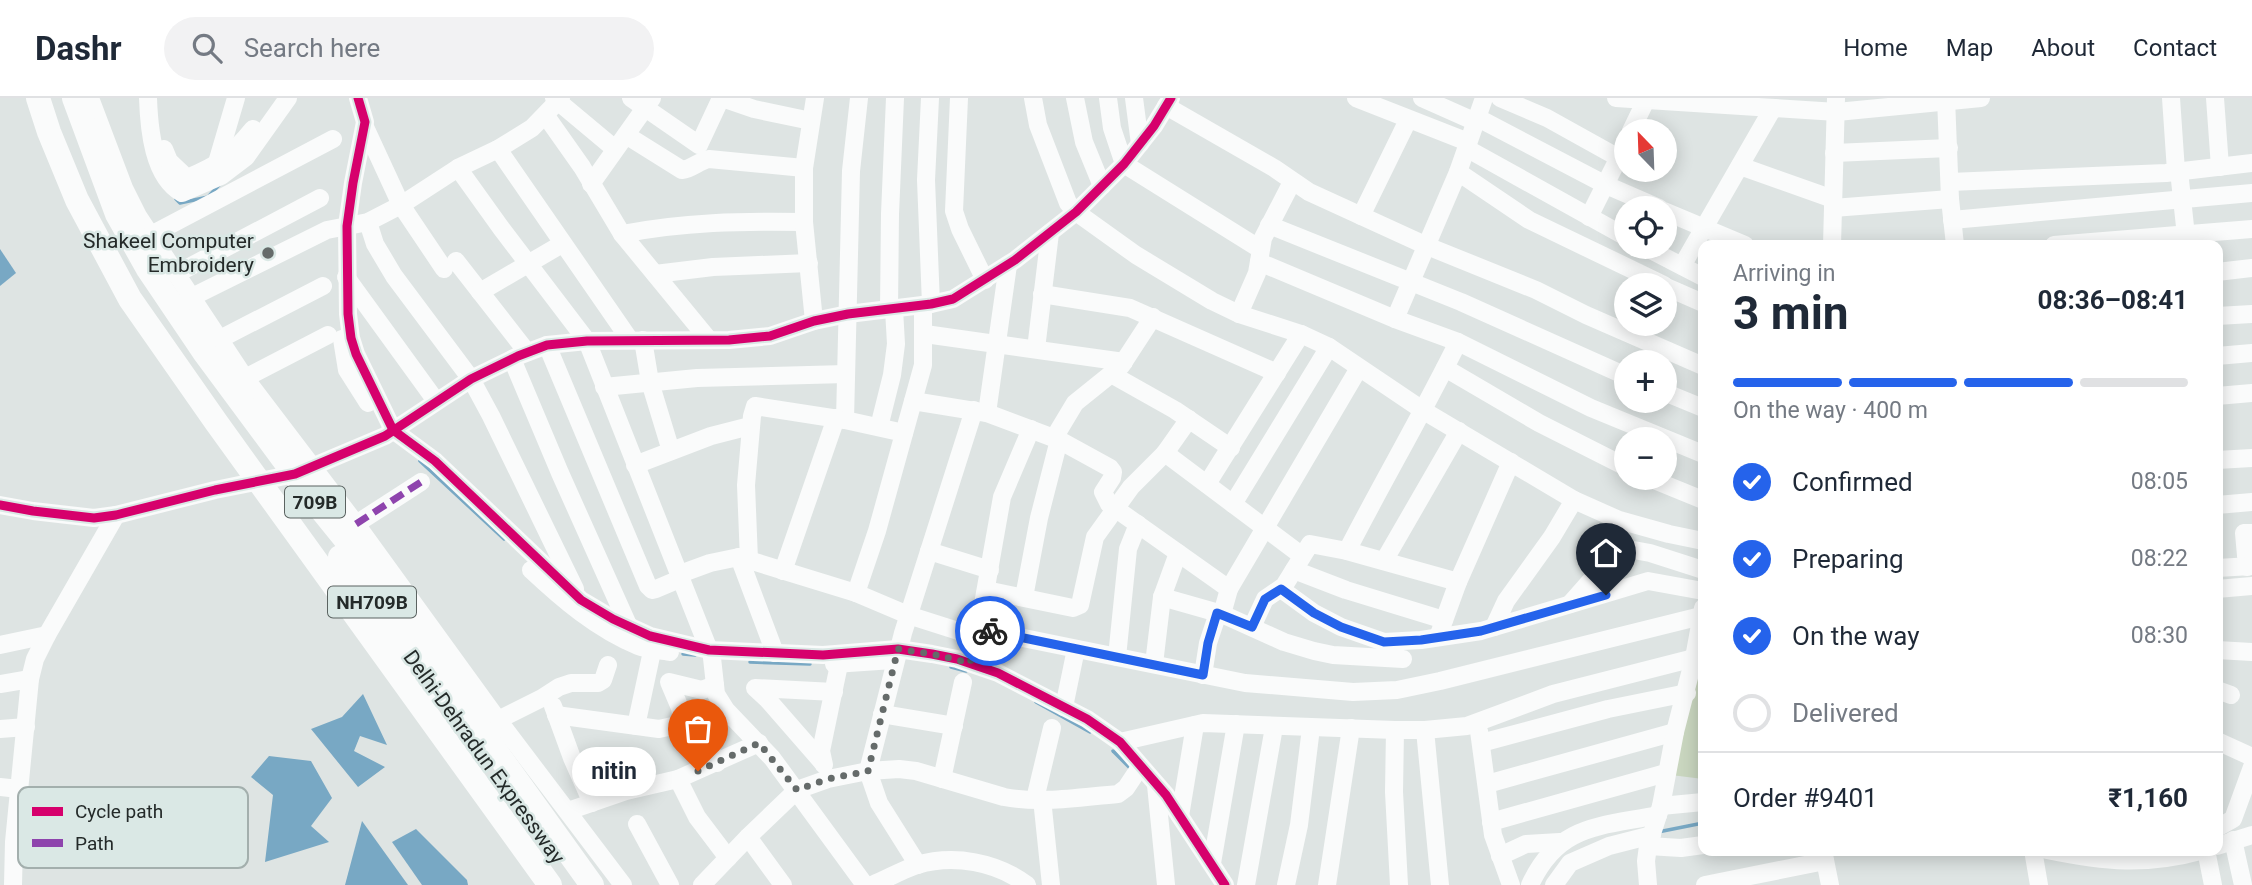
<!DOCTYPE html>
<meta charset="utf-8">
<style>
:root{--surface:#fff;--page:#f2f2f3;--text:#1f2937;--muted:#747a83;--line:#e0e1e3;--accent:#2563eb}
body{margin:0;font-family:Roboto,sans-serif;background:var(--page);color:var(--text);height:100vh;display:flex;flex-direction:column;font-size:26px;white-space:nowrap}
*{box-sizing:border-box;margin:0}
p{font-size:23px;color:var(--muted)}
.icon{flex:none;width:38px;height:38px;fill:none;stroke:currentColor;stroke-width:2;stroke-linecap:round;stroke-linejoin:round}
.map{position:relative;flex:1;overflow:hidden}
.details{position:absolute;left:1698px;top:142px;width:525px;height:616px;display:flex;flex-direction:column;background:var(--surface);border-radius:14px;box-shadow:0 4px 18px #0003}
.details>*{flex:none}
.needle{width:46px;rotate:337deg}
.controls{position:absolute;left:1614px;top:21px;display:grid;gap:14px}
.controls a{display:grid;place-items:center;width:63px;height:63px;border-radius:50%;background:var(--surface);box-shadow:0 4px 18px #0003;font-size:35px}
.pin{position:absolute;display:grid;place-items:center;width:60px;height:60px;color:#fff;margin:-72px -30px;border-radius:50% 50% 50% 0;rotate:-45deg;box-shadow:0 0 7px #0007}
.pin .icon{rotate:45deg}
.courier{position:absolute;display:grid;place-items:center;width:70px;height:70px;margin:-35px;border:5px solid #2563eb;border-radius:50%;background:#fff;color:#222;box-shadow:0 2px 9px #0007}
.bubble{position:absolute;height:49px;border-radius:24px;background:var(--surface);box-shadow:0 4px 18px #0003;font-size:23px;font-weight:700;line-height:49px;text-align:center}
.headline em{font-style:normal;font-weight:700}
.headline div{display:flex;flex-direction:column-reverse}
.headline{display:flex;align-items:center;justify-content:space-between;height:119px;padding:0 35px}
h1{font-size:46px;font-weight:700;line-height:52px}
.bar{display:grid;grid-template-columns:repeat(4,1fr);gap:10px 7px;align-content:center;height:84px;padding:0 35px}
.bar i{height:9px;border-radius:5px;background:var(--line)}
.bar .selected{background:var(--accent)}
.bar p{grid-column:span 4}
.line{display:flex;align-items:center;gap:18px;padding:0 35px;border-top:2px solid var(--line)}
.line div{flex:1}
ol{padding:0 35px;list-style:none}
li{display:flex;align-items:center;gap:21px;height:77px}
li p{margin-inline-start:auto}
li .icon{padding:7px;border-radius:50%;background:var(--accent);color:#fff;stroke-width:4}
li:last-child{color:var(--muted)}
li i{width:38px;height:38px;border:4px solid var(--line);border-radius:50%}
header{display:flex;align-items:center;gap:42px;box-sizing:border-box;height:98px;padding:0 35px;background:var(--surface);border-bottom:2px solid var(--line)}
header strong{font-size:33px}
nav{display:flex;gap:38px;margin-inline-start:auto;font-size:24px}
.search{width:490px;height:63px;background:var(--page);display:flex;align-items:center;gap:18px;box-sizing:border-box;padding:0 24px;border-radius:38px;color:var(--muted);font-size:26px}
.map>svg:first-child{display:block}
.green{fill:#c9d6bf}
.water{fill:#78a8c4}
.lines{fill:none;stroke-linecap:round;stroke-linejoin:round}
.stream{stroke:#78a8c4;stroke-width:3.5}
.minor{stroke:#fafbfb;stroke-width:18}
.major{stroke:#fafbfb;stroke-width:21}
.highway{stroke:#fafbfb;stroke-width:24}
.quiet{stroke:#8e44ad;stroke-width:7;stroke-dasharray:14 7;stroke-linecap:butt}
.cycleway-casing{stroke:#dae8e5;stroke-width:13}
.cycleway{stroke:#d6006c;stroke-width:9}
.done{stroke:#656b6a;stroke-width:7;stroke-dasharray:0 12.6}
.route{stroke:#2563eb;stroke-width:9}
.poi-dot{fill:#656b6a;stroke:#dae8e5;stroke-width:2.5}
.labels{text-anchor:middle;dominant-baseline:central;stroke-width:5;stroke-linejoin:round;paint-order:stroke}
.shield{fill:#dae8e5;stroke:#5b6361;stroke-width:2}
.shield-label{font-size:19px;font-weight:bold;fill:#242a29}
.poi-label{font-size:21px;fill:#242a29;stroke:#dae8e5;text-anchor:end}
.street-label{font-size:21px;fill:#242a29;stroke:#dae8e5}
.key{fill:#dae8e5;stroke:#a3afad;stroke-width:2}
.key-label{font-size:19px;fill:#242a29}
</style>
<header>
<strong>Dashr</strong>
<div class="search"><svg class="icon" aria-label="search" viewBox="0 0 24 24"><circle cx="10" cy="10" r="6"/><path d="M15 15l6 6"/></svg>Search here</div>
<nav><a>Home</a><a>Map</a><a>About</a><a>Contact</a></nav>
</header>
<div class="map">
<svg width="2252" height="787" viewBox="0 0 2252 787">
<rect width="100%" height="100%" fill="#dee4e3"/>
<path class="green" d="M1703,546V681L1671,677Z"/>
<g class="water">
<path d="M0,151L16,175L0,188Z"/>
<path d="M363,596L387,647L360,638L354,653L385,669L358,689L311,631L342,619Z"/>
<path d="M269,658L311,663L332,700L311,728L329,744L265,764L273,697L251,679Z"/>
<path d="M362,723L408,787H345Z"/>
<path d="M416,731L467,782L468,787H422L392,744Z"/>
</g>
<g class="lines">
<g class="stream">
<path d="M176,101L180,105L208,99L220,86"/>
<path d="M420,363L504,441"/>
<path d="M683,556L695,557"/>
<path d="M750,564L810,566"/>
<path d="M951,569L966,573"/>
<path d="M1036,604L1090,634"/>
<path d="M1113,653L1130,670"/>
<path d="M1658,734L1703,725"/>
</g>
<g class="minor">
<path d="M90,0L124,90L138,118L245,280L356,426L498,622L623,787"/>
<path d="M148,0C149,31 153,79 182,95L221,78L246,59L288,0"/>
<path d="M358,0L365,24L353,85L347,128L348,216L351,240L356,256L393,332L435,363L581,502L613,521L650,538L709,552L823,557L898,551L932,556L957,561L998,575L1087,621L1120,644L1166,697L1225,787"/>
<path d="M554,0L615,51"/>
<path d="M631,0L699,47L721,0"/>
<path d="M722,0L754,11L811,23"/>
<path d="M930,0L926,82L931,206"/>
<path d="M959,0L954,113L960,131L985,182"/>
<path d="M1033,0L1038,27L1068,105L1076,114L1136,157L1212,203L1239,216L1301,236L1329,249L1424,313L1574,402L1619,422L1669,436L1703,443"/>
<path d="M1075,0L1084,44L1102,88"/>
<path d="M1108,0L1112,30L1124,66L1260,151"/>
<path d="M1134,0L1140,46"/>
<path d="M1356,0L1468,44"/>
<path d="M1422,0L1476,24"/>
<path d="M1500,0L1547,20L1619,60"/>
<path d="M1616,0L1837,14L1981,0"/>
<path d="M1946,0L1950,101L1955,147"/>
<path d="M2171,0L2176,73H2179L2187,147"/>
<path d="M2215,0L2220,69"/>
<path d="M1166,8L1274,70L1309,94L1427,148L1536,192L1586,217L1703,268"/>
<path d="M546,18L582,69L622,136L709,242"/>
<path d="M1478,20L1606,87L1659,110"/>
<path d="M365,29L401,107L444,171"/>
<path d="M1631,33L1646,2"/>
<path d="M626,37L682,72C692,71 699,63 709,61L804,70"/>
<path d="M1466,50L1626,139"/>
<path d="M164,51L169,63L187,80C219,67 231,58 253,31"/>
<path d="M498,51L630,242"/>
<path d="M1834,55L1949,50"/>
<path d="M216,68L236,0"/>
<path d="M1740,68L1833,101"/>
<path d="M458,70L501,130L587,243L709,552"/>
<path d="M1458,74L1529,122L1664,187"/>
<path d="M1950,84L2166,75L2252,65"/>
<path d="M591,86L652,0"/>
<path d="M1833,110L1950,101"/>
<path d="M1664,113L1745,147"/>
<path d="M1361,118L1408,22"/>
<path d="M1589,119L1626,45"/>
<path d="M1952,122L2252,95"/>
<path d="M368,124L375,146L394,178L471,281L491,318L575,491"/>
<path d="M1269,127L1461,204L1626,278"/>
<path d="M622,136C683,124 742,123 804,124"/>
<path d="M151,137L333,41"/>
<path d="M1832,147L1836,0"/>
<path d="M2054,147L2252,131"/>
<path d="M1645,149L1703,179"/>
<path d="M456,163L527,254"/>
<path d="M1259,164L1395,221L1458,244L1591,310L1703,356"/>
<path d="M1682,168L1773,10"/>
<path d="M2217,174L2252,170"/>
<path d="M176,176L320,100"/>
<path d="M655,176L713,169L809,165"/>
<path d="M346,179L436,303"/>
<path d="M1664,188L1703,205"/>
<path d="M480,194L562,146"/>
<path d="M1042,196L1130,210L1277,275"/>
<path d="M192,199L327,132L368,124L401,107L458,70L498,51L532,30L561,0"/>
<path d="M889,211L890,116L895,0"/>
<path d="M1239,216L1257,175L1263,140L1292,84"/>
<path d="M2217,218L2252,216"/>
<path d="M1395,221L1458,74L1484,0"/>
<path d="M814,223L804,124V70L815,0"/>
<path d="M925,236L1124,264"/>
<path d="M220,241L323,188"/>
<path d="M342,241L347,272L368,305"/>
<path d="M643,242L650,284L671,353"/>
<path d="M547,247L648,488L652,492L656,491L682,480"/>
<path d="M1036,251L1050,135"/>
<path d="M2217,258L2252,255"/>
<path d="M512,261L560,375L629,529"/>
<path d="M1445,270L1539,325L1626,369"/>
<path d="M1111,276L1175,312L1231,350"/>
<path d="M245,280L328,237"/>
<path d="M604,289L697,280L846,276"/>
<path d="M1664,294L1703,310"/>
<path d="M2217,298L2252,295"/>
<path d="M913,303L987,315L1059,342L1110,370L1113,374L1112,380L1103,394L1109,406L1229,491"/>
<path d="M987,315L1008,167"/>
<path d="M845,322L851,73L859,0"/>
<path d="M879,329L892,277L896,246L894,211"/>
<path d="M1054,340L1075,305L1121,268L1153,219"/>
<path d="M1165,355L1301,457"/>
<path d="M2217,362L2252,360"/>
<path d="M635,367L711,338L750,328"/>
<path d="M1649,380L1703,402"/>
<path d="M1207,386L1301,236"/>
<path d="M1233,406L1329,249"/>
<path d="M0,407L33,413L94,420L116,417L215,392L295,376L385,338L471,281L518,258L547,247L587,243L729,242L770,238L814,223L848,216L931,206L953,201L1015,162L1076,114L1124,66L1154,28L1171,0"/>
<path d="M2217,407L2252,404"/>
<path d="M356,426L421,384"/>
<path d="M929,453L990,472"/>
<path d="M1347,453C1383,383 1423,315 1458,244"/>
<path d="M739,459L775,555"/>
<path d="M749,462L746,387L752,318L755,308L845,322L904,335"/>
<path d="M1384,463L1459,333"/>
<path d="M2247,469L2244,435H2252"/>
<path d="M2217,470L2252,468"/>
<path d="M531,472C563,502 597,531 638,548C648,552 660,552 670,554"/>
<path d="M1294,472L1346,492L1444,522"/>
<path d="M783,473L836,320"/>
<path d="M680,476L710,465L739,459L856,495L908,517L977,539"/>
<path d="M1281,491L1314,515L1341,529L1384,544L1421,542L1481,533L1648,483L1703,493"/>
<path d="M2217,491L2252,488"/>
<path d="M986,492L1073,510L1080,507L1095,439L1131,389L1165,355L1189,321"/>
<path d="M856,495L877,433L923,267V207"/>
<path d="M1024,499L1039,420L1059,342"/>
<path d="M1162,499L1222,516L1284,544L1314,553L1333,557L1403,561"/>
<path d="M1570,506L1616,454L1623,450L1650,455L1703,472"/>
<path d="M1222,516L1229,491L1359,270"/>
<path d="M1252,529L1265,501L1284,488L1310,446L1347,453L1458,484"/>
<path d="M1494,529L1506,503L1552,439L1574,402"/>
<path d="M979,531L1245,585L1353,594L1397,592L1440,583L1701,518"/>
<path d="M1438,539L1458,484L1511,364"/>
<path d="M977,540L1002,399L1031,331"/>
<path d="M0,547L47,537"/>
<path d="M2217,552L2252,554"/>
<path d="M1117,559L1128,451L1138,426"/>
<path d="M712,560L716,596L726,612L772,660L865,787"/>
<path d="M834,566L893,562"/>
<path d="M1154,566L1162,499L1178,455"/>
<path d="M1203,577L1208,545L1218,515"/>
<path d="M0,586L30,581"/>
<path d="M2217,592L2231,597"/>
<path d="M553,608L572,660L592,705"/>
<path d="M1064,609L1076,551"/>
<path d="M882,616L954,628"/>
<path d="M556,617L659,631L690,624L697,625L717,665"/>
<path d="M498,622L542,600L559,589L571,585H598L603,582L608,567"/>
<path d="M683,626L680,610L669,584L702,592L715,587"/>
<path d="M636,628L651,558"/>
<path d="M0,631L26,629"/>
<path d="M1395,632L1394,694L1399,787"/>
<path d="M1425,632L1440,787"/>
<path d="M1479,633L1493,737L1511,787"/>
<path d="M2217,643L2252,659"/>
<path d="M1120,644L1203,625L1395,632H1425L1467,628L1553,596L1694,560"/>
<path d="M1481,645L1608,611L1687,595"/>
<path d="M823,665L768,602L755,590L834,594"/>
<path d="M824,667L821,653L841,557"/>
<path d="M678,681L697,719L728,760"/>
<path d="M942,681L963,584"/>
<path d="M1487,686L1675,634"/>
<path d="M1156,687L1166,787"/>
<path d="M0,689L19,691"/>
<path d="M1035,701L1052,630"/>
<path d="M1042,701L1051,787"/>
<path d="M1661,708L1703,704"/>
<path d="M568,713L626,693L678,681L759,645"/>
<path d="M1180,718L1195,627"/>
<path d="M1491,724L1666,675"/>
<path d="M637,726L670,787"/>
<path d="M2217,730L2233,721L2252,669"/>
<path d="M2233,742L2243,787"/>
<path d="M1648,748L1681,750L1703,747"/>
<path d="M2217,748L2252,737"/>
<path d="M1823,752L1830,787"/>
<path d="M2033,752L2039,787"/>
<path d="M2047,752C2105,764 2146,768 2204,752"/>
<path d="M2206,752L2213,787"/>
<path d="M1500,758L1526,746L1560,744"/>
<path d="M1212,765L1236,626"/>
<path d="M918,767L879,705L868,673L903,535L974,312"/>
<path d="M13,787L14,744L30,581L35,561L47,537L116,417"/>
<path d="M702,787L748,739"/>
<path d="M783,787L748,739L797,692L828,681L868,673L899,671L916,673L1004,699C1041,706 1081,699 1118,696L1126,690L1140,669"/>
<path d="M872,787C887,781 902,772 917,767C954,756 997,764 1027,787"/>
<path d="M1246,787L1274,629"/>
<path d="M1286,787L1299,727L1311,630"/>
<path d="M1327,787L1351,630"/>
<path d="M1530,787C1558,726 1599,729 1658,717"/>
<path d="M1554,787L1570,765L1609,748L1652,737"/>
<path d="M1648,787L1646,763L1648,748L1661,708L1675,634L1694,560L1703,510"/>
<path d="M1705,787L1825,763"/>
</g>
<path class="major" d="M435,592L467,616"/>
<g class="highway">
<path d="M38,0L49,34L77,102L130,201L216,324L550,787"/>
<path d="M74,0L117,116L148,171L204,254L315,404L388,494L485,638L592,787"/>
<path d="M340,459L418,568"/>
</g>
<path class="quiet" d="M356,426L421,384"/>
<g class="cycleway-casing">
<g id="cycleway">
<path d="M358,0L365,24L353,85L347,128L348,216L351,240L356,256L393,332L435,363L581,502L613,521L650,538L709,552L823,557L898,551L932,556L957,561L998,575L1087,621L1120,644L1166,697L1225,787"/>
<path d="M0,407L33,413L94,420L116,417L215,392L295,376L385,338L471,281L518,258L547,247L587,243L729,242L770,238L814,223L848,216L931,206L953,201L1015,162L1076,114L1124,66L1154,28L1171,0"/>
</g>
</g>
<use href="#cycleway" class="cycleway"/>
</g>
<g class="lines">
<path class="done" d="M698,673L759,645L797,692L828,681L868,673L898,551L932,556L970,565L979,531L990,533"/>
<path class="route" d="M990,533L1203,577L1208,545L1217,515L1252,529L1265,501L1281,491L1314,515L1341,529L1384,544L1421,542L1481,533L1606,497"/>
</g>
<circle class="poi-dot" cx="268" cy="155" r="7"/>
<g class="labels">
<g class="shield">
<rect x="285" y="388.5" width="60" height="31" rx="5"/>
<rect x="328" y="488.5" width="88" height="31" rx="5"/>
</g>
<g class="shield-label">
<text x="315" y="404">709B</text>
<text x="372" y="504">NH709B</text>
</g>
<g class="poi-label">
<text x="254" y="143">Shakeel Computer<tspan x="254" dy="24">Embroidery</tspan></text>
</g>
<g class="street-label">
<text transform="translate(484 659) rotate(54)">Delhi-Dehradun Expressway</text>
</g>
</g>
<rect x="18" y="689" width="230" height="81" rx="10" class="key"/>
<rect x="32" y="709" width="31" height="9" fill="#d6006c"/>
<rect x="32" y="741" width="31" height="8" fill="#8e44ad"/>
<g class="key-label">
<text x="75" y="720">Cycle path</text>
<text x="75" y="752">Path</text>
</g>
</svg>
<div class="controls">
<a><svg class="needle" viewBox="-14 -14 28 28"><path d="M0-13l5 13h-10z" fill="#e53935"/><path d="M0 13l5-13h-10z" fill="#747a83"/></svg></a>
<a><svg class="icon" aria-label="locate" viewBox="0 0 24 24"><circle cx="12" cy="12" r="6"/><path d="M12 2v4M12 18v4M2 12h4M18 12h4"/></svg></a>
<a><svg class="icon" aria-label="layers" viewBox="0 0 24 24"><path d="M12 4l9 5-9 5-9-5zM3 14l9 5 9-5"/></svg></a>
<a>+</a>
<a>−</a>
</div>
<div class="pin" style="left:698px;top:673px;background:#ea580c"><svg class="icon" aria-label="bag" viewBox="0 0 24 24"><path d="M5 8h14l-1 12H6zM9 8a3 3 0 0 1 6 0"/></svg></div>
<div class="pin" style="left:1606px;top:497px;background:#1f2937"><svg class="icon" aria-label="home" viewBox="0 0 24 24"><path d="M3 11l9-7 9 7M6 9v11h12V9"/></svg></div>
<div class="courier" style="left:990px;top:533px"><svg class="icon" aria-label="bike" viewBox="0 0 24 24"><circle cx="6" cy="16" r="4"/><circle cx="18" cy="16" r="4"/><path d="M6 16l4-8h5l3 8M10 8l3 8H6M13 5h3"/></svg></div>
<div class="bubble" style="left:572px;top:649px;width:84px">nitin</div>
<section class="details">
<div class="headline"><div><h1>3 min</h1><p>Arriving in</p></div><em>08:36–08:41</em></div>
<div class="bar"><i class="selected"></i><i class="selected"></i><i class="selected"></i><i></i><p>On the way · 400 m</p></div>
<ol>
<li><svg class="icon" aria-label="check" viewBox="0 0 24 24"><path d="M5 12l5 5 9-10"/></svg>Confirmed<p>08:05</p></li>
<li><svg class="icon" aria-label="check" viewBox="0 0 24 24"><path d="M5 12l5 5 9-10"/></svg>Preparing<p>08:22</p></li>
<li><svg class="icon" aria-label="check" viewBox="0 0 24 24"><path d="M5 12l5 5 9-10"/></svg>On the way<p>08:30</p></li>
<li><i></i>Delivered</li>
</ol>
<div class="line" style="height:91px"><div>Order #9401</div><b>₹1,160</b></div>
</section>
</div>
